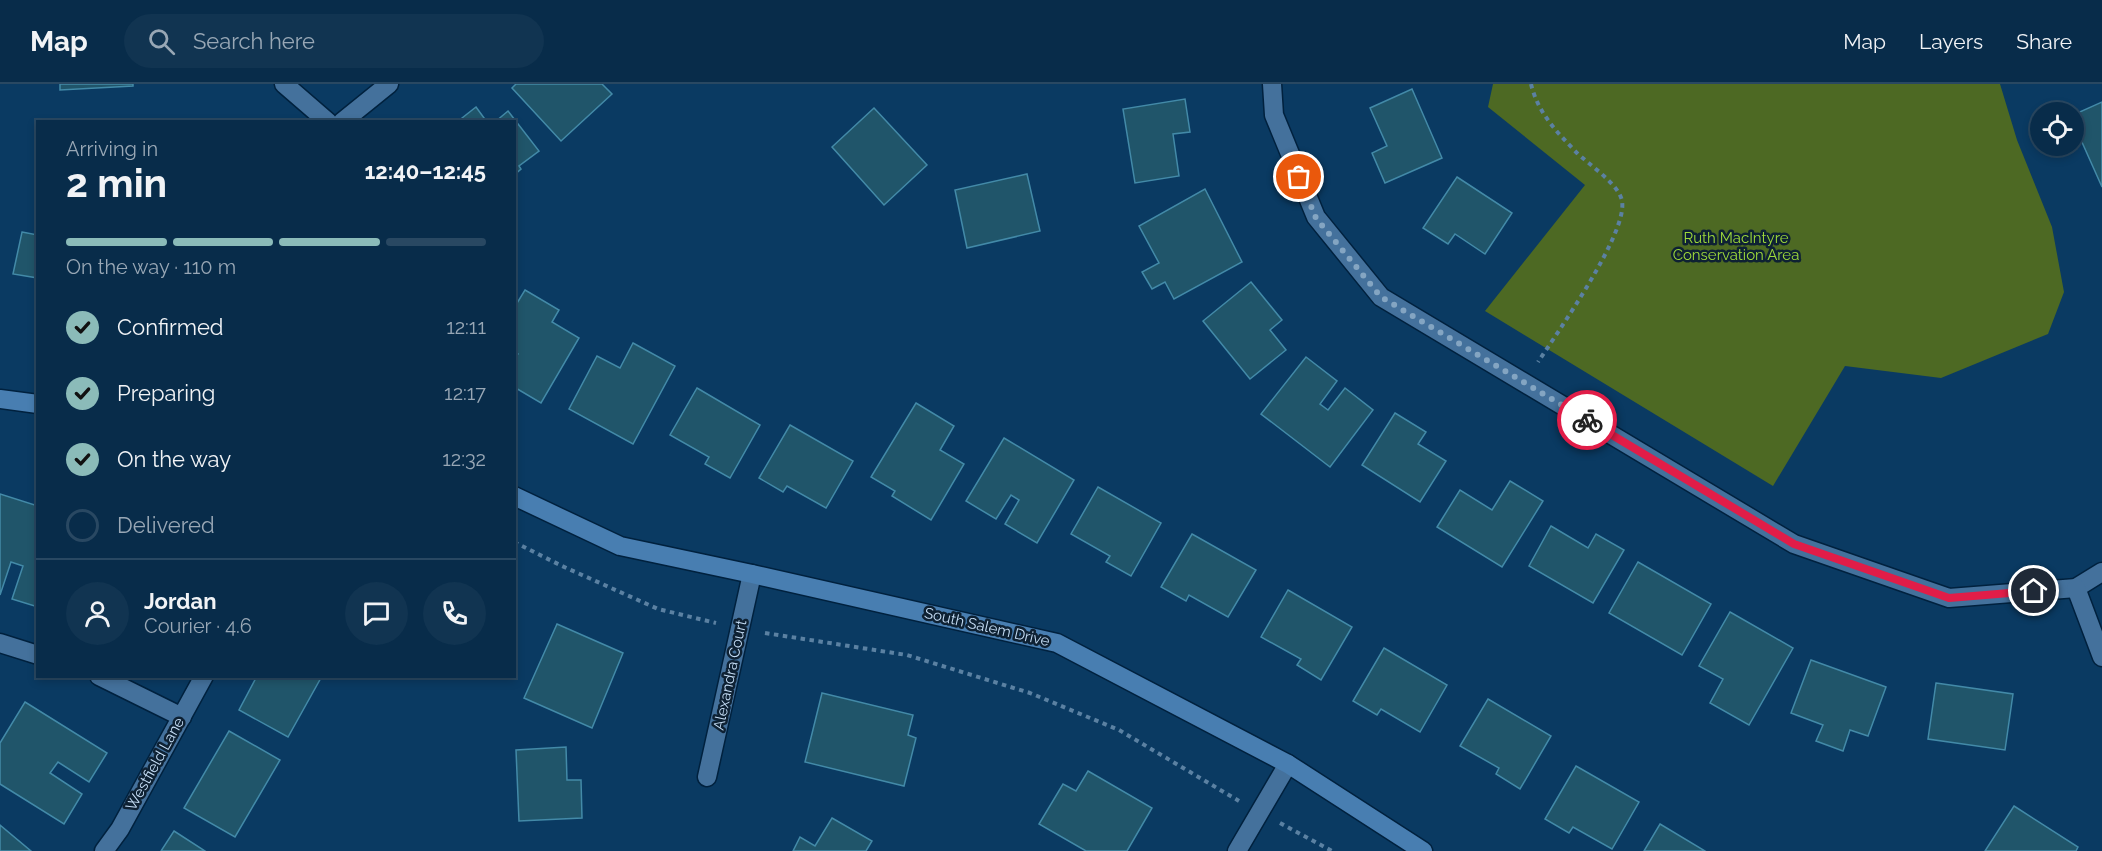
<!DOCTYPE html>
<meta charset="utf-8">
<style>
:root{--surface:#082c4a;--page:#113451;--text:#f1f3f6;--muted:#98a7b5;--line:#294862;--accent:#8bbbb9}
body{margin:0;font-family:Raleway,sans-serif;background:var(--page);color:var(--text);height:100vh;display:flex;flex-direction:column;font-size:22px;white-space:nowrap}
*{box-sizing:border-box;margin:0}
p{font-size:20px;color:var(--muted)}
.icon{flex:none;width:33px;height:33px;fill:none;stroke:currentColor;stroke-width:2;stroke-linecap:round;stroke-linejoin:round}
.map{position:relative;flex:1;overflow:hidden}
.side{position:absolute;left:36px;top:36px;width:480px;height:558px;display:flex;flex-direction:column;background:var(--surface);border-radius:0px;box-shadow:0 3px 9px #0003,0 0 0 2px var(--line)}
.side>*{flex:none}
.buttons{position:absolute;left:2030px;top:18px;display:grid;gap:12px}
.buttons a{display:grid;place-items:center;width:54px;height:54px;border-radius:50%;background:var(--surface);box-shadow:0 3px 9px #0003,0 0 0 2px var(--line);font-size:30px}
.pin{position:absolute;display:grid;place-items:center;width:51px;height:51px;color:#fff;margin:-26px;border:3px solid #fff;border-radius:50%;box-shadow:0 2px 6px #0007}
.courier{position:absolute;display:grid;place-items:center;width:60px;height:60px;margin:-30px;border:4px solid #e11d48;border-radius:50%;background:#fff;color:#222;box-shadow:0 2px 8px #0007}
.overview em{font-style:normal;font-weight:700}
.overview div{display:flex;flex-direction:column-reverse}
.overview{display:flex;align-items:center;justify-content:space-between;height:102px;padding:0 30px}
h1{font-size:39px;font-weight:700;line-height:45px}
.bar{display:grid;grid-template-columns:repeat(4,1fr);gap:9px 6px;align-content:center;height:72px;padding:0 30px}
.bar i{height:8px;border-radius:4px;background:var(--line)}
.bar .selected{background:var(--accent)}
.bar p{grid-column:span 4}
.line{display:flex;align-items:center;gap:15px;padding:0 30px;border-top:2px solid var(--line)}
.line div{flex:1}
.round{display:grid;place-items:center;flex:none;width:63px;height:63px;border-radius:32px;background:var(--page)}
ol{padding:0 30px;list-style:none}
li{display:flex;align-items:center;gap:18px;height:66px}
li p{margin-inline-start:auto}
li .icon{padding:6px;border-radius:50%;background:var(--accent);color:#111;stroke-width:4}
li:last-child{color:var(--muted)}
li i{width:33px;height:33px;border:3px solid var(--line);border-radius:50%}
header{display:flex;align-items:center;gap:36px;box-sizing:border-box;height:84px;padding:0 30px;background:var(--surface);border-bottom:2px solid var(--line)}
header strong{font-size:28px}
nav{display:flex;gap:33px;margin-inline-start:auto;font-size:21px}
.search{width:420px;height:54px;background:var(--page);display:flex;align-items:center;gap:15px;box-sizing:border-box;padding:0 21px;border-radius:33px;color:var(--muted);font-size:22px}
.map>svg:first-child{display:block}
.park{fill:#4d6923}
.building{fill:#20556a;stroke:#438aa8;stroke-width:1.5}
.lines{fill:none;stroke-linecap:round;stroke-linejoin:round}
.street-casing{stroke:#00213e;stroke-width:21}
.secondary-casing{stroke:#00213e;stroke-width:21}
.path{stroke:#5b81a2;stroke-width:4;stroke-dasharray:4.5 4.5;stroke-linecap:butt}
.street{stroke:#44719c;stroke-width:18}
.secondary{stroke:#487eb1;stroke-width:18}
.done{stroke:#84a5c2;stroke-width:6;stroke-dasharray:0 10.8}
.route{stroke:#e11d48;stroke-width:8}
.labels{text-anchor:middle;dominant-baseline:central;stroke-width:5;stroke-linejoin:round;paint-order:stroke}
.park-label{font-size:15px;fill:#9eda3a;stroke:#0e2133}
.street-label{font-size:15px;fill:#c6def6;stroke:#0e2133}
</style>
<header>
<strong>Map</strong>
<div class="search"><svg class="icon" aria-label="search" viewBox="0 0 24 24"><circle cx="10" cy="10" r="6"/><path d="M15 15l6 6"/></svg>Search here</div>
<nav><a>Map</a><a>Layers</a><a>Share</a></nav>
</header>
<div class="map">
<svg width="2102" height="767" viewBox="0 0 2102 767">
<rect width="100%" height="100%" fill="#0a3a62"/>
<path class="park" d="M1493,0H2000L2017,56L2052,143L2064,208L2048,250L1941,294L1845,282L1773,402L1485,227L1585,101L1488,23Z"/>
<g class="building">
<path d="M60,0H133V2L60,6Z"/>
<path d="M516,0H602L612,10L561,57L512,4Z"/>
<path d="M1412,5L1442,74L1385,99L1372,69L1387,62L1370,24Z"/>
<path d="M1185,15L1190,48L1173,50L1179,92L1135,99L1123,25Z"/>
<path d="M2102,18V103L2073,38V31Z"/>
<path d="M476,23L487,38H457Z"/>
<path d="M874,24L927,81L884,121L832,63Z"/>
<path d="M508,27L539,67L519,82L521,85L514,91V38H495Z"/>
<path d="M1027,90L1040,147L967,164L955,106Z"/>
<path d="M1457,93L1512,129L1485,170L1455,150L1448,160L1423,144Z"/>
<path d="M1205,105L1242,178L1174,215L1165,198L1152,205L1142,188L1159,179L1139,142Z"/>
<path d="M22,148L38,151V194L13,190Z"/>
<path d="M1251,198L1282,236L1270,246L1286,266L1250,295L1203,237Z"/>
<path d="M525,206L559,226L552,238L579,254L541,319L514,303V276L518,270L514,267V224Z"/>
<path d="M633,259L675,282L633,360L569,325L597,272L620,284Z"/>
<path d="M1306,273L1337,297L1320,320L1328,326L1345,304L1373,326L1330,383L1261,330Z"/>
<path d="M697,304L760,341L730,394L705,380L709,373L670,351Z"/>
<path d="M916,319L954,342L940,366L964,380L931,436L892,412L895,407L871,393Z"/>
<path d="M1395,329L1426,348L1418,360L1446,377L1420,418L1362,381Z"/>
<path d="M790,341L853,377L826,424L787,402L783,408L759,394Z"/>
<path d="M1004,354L1074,396L1037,459L1005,440L1019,416L1011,411L996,435L966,417Z"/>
<path d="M1510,397L1543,417L1502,483L1437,443L1460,406L1492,426Z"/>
<path d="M1098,403L1161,439L1131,492L1106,478L1110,472L1071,450Z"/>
<path d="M0,410L38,422V523L12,515L23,482L11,478L0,511Z"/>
<path d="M1551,442L1588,464L1596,450L1624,466L1593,519L1529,482Z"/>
<path d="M1192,450L1256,486L1228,533L1189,511L1186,517L1161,503Z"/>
<path d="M1638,478L1711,520L1682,571L1609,529Z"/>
<path d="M1288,506L1352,543L1321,596L1297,581L1301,575L1261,553Z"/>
<path d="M1730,528L1793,564L1749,641L1710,619L1723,595L1699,582Z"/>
<path d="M557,540L623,569L592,644L524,614Z"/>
<path d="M1384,564L1447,601L1420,648L1381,625L1377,631L1353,617Z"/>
<path d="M1811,576L1886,603L1868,652L1850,646L1843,667L1816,657L1823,641L1791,629Z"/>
<path d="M257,592H322L288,653L239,626Z"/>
<path d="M1936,599L2013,610L2005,666L1928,655Z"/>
<path d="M822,609L913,631L908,651L916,654L904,702L805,678Z"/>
<path d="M1488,615L1551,652L1520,705L1496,690L1499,684L1460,662Z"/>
<path d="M25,618L107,669L89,698L58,678L50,689L82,710L64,740L0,700V659Z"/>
<path d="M229,647L280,676L235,753L184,724Z"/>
<path d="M566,663L567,696H581L582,734L519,737L516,666Z"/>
<path d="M1576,682L1639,718L1612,765L1573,743L1569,749L1545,735Z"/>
<path d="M1088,687L1152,724L1127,767H1086L1039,740L1063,700L1076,707Z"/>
<path d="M2014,722L2078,763L2076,767H1985Z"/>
<path d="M832,734L872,757L866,767H793L800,753L815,762Z"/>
<path d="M1660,740L1705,767H1644Z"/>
<path d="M0,741L31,767H0Z"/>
<path d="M174,747L205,767H161Z"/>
</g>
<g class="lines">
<g class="street-casing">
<g id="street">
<path d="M284,0L328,38"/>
<path d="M1272,0L1274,31L1316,133L1381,213L1794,460L1949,514L2076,504L2102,488"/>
<path d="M342,38L389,0"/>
<path d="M2076,504L2102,573"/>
<path d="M0,559L38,571"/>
<path d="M99,592L182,633"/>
<path d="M707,693L752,490"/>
<path d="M104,767L120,745L204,592"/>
<path d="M1237,767L1288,680"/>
</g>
</g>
<g class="secondary-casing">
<g id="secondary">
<path d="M0,315L38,320"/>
<path d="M514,412L620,462L752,490L1057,559L1288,680L1423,767"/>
</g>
</g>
<g class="path">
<path d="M1531,0C1538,29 1556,47 1576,68C1588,80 1619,100 1622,117C1628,149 1557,249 1538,278"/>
<path d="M514,458L562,482L658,525L716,539"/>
<path d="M765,549L907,571L1030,609L1119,646L1239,717"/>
<path d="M1280,739L1332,767"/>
</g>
<use href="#street" class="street"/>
<use href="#secondary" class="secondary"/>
</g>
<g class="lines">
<path class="done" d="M1299,93L1316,134L1381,213L1587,336"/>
<path class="route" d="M1587,336L1794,460L1949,514L2034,507"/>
</g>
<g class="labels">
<g class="park-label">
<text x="1736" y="154">Ruth MacIntyre<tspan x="1736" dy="17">Conservation Area</tspan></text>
</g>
<g class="street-label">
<text transform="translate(987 543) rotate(13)">South Salem Drive</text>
<text transform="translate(730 591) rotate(-78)">Alexandra Court</text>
<text transform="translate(155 680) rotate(-61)">Westfield Lane</text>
</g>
</g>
</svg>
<div class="buttons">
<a><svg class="icon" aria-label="locate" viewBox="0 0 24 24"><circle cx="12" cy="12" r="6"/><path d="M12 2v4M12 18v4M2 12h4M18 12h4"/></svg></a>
</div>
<div class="pin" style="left:1299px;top:93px;background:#ea580c"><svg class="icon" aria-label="bag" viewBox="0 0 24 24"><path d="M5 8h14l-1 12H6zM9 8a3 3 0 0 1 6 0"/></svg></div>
<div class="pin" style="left:2034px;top:507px;background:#1f2937"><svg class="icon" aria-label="home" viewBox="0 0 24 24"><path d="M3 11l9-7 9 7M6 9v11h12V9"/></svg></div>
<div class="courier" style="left:1587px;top:336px"><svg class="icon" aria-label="bike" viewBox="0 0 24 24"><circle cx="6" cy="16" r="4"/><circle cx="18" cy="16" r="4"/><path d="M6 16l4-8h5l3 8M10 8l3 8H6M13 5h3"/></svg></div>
<section class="side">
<div class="overview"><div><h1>2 min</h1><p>Arriving in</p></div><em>12:40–12:45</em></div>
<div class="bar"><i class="selected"></i><i class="selected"></i><i class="selected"></i><i></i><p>On the way · 110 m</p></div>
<ol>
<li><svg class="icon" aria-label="check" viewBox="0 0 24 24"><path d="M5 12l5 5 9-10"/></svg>Confirmed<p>12:11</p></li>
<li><svg class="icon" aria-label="check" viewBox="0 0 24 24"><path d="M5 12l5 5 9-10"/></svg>Preparing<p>12:17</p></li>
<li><svg class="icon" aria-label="check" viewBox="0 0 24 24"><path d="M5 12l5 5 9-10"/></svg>On the way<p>12:32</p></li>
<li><i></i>Delivered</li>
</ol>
<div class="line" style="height:108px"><a class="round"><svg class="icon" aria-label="person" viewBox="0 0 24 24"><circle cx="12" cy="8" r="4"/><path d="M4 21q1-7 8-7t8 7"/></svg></a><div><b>Jordan</b><p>Courier · 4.6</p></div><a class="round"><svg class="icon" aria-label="chat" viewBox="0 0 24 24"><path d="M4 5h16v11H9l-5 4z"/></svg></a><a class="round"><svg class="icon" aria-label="phone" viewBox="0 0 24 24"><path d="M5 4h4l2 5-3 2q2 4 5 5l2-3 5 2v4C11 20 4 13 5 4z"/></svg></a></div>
</section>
</div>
